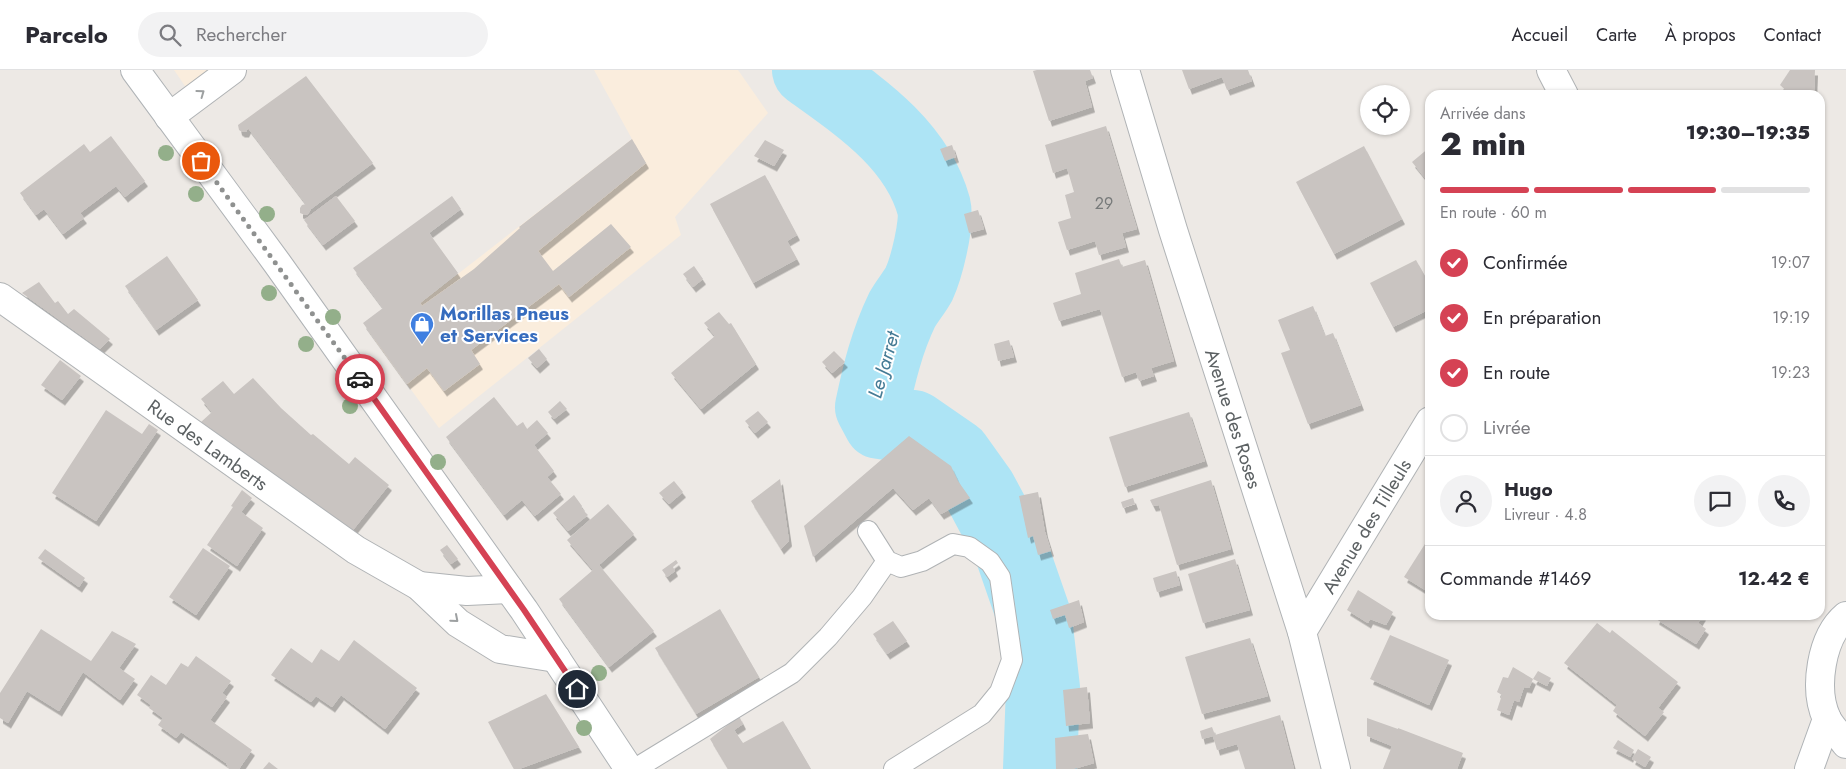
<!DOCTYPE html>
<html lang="fr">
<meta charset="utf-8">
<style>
:root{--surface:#fff;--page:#f2f2f3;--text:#2b2b33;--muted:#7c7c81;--line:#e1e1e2;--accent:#d54254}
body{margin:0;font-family:Jost,sans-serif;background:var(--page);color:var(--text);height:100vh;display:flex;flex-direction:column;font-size:19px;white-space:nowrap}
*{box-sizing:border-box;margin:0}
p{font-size:16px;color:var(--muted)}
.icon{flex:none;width:28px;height:28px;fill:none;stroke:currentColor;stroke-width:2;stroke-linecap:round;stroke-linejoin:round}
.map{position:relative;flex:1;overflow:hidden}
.drawer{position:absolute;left:1425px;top:20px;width:400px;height:530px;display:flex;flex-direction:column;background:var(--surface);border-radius:15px;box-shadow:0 1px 4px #0004}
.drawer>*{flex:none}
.tools{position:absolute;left:1360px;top:15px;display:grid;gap:10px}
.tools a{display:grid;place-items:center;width:50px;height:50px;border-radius:50%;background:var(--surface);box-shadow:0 1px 4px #0004;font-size:25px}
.pin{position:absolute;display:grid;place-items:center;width:42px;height:42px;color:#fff;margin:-21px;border:2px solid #fff;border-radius:50%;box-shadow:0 1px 5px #0007}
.courier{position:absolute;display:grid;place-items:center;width:50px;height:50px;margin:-25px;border:4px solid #d54254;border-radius:50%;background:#fff;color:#222;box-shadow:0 1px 6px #0007}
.summary em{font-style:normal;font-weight:800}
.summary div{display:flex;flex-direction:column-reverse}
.summary{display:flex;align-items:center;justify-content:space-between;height:85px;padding:0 15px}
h1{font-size:32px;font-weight:800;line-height:38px}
.bar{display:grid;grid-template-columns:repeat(4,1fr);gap:8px 5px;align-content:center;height:60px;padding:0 15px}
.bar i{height:6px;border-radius:4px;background:var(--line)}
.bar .on{background:var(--accent)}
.bar p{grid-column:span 4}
.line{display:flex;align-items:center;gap:12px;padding:0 15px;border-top:1px solid var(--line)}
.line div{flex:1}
.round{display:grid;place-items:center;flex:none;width:52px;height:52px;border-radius:26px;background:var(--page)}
ol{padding:0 15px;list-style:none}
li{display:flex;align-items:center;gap:15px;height:55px}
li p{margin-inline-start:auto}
li .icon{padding:5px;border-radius:50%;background:var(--accent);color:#fff;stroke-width:4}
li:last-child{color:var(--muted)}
li i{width:28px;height:28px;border:2px solid var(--line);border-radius:50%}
header{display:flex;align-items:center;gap:30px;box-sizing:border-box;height:70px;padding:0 25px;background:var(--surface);border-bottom:1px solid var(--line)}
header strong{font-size:24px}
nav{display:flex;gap:28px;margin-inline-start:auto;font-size:18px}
.search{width:350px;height:45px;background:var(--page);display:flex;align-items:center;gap:12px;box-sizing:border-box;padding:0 18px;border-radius:28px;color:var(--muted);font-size:19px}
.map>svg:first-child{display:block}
.commercial{fill:#faeddd}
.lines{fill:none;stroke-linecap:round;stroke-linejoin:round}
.river{stroke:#ade4f5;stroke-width:74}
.building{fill:#c9c4c1;filter:url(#shadow)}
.lane-casing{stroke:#b0b3b5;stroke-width:22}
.street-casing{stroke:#b0b3b5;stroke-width:30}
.secondary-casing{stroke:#afb3b6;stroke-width:30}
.lane{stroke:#fff;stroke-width:20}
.street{stroke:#fff;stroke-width:28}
.secondary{stroke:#fff;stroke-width:28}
.tree{fill:#93af8a}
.oneway{stroke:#9da0a1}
.done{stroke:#8f9190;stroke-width:5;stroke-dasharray:0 9}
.route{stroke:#d54254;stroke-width:6}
.labels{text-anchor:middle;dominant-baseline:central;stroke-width:4;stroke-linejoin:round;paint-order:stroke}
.number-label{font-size:16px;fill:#777a7a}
.shop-label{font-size:19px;font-weight:bold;fill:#366cbe;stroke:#fff;text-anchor:start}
.street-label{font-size:19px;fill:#5c6163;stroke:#fff}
.water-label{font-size:20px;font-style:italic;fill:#457b95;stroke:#fff}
</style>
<header>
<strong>Parcelo</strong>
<div class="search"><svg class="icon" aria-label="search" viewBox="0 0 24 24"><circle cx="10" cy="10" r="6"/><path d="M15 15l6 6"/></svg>Rechercher</div>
<nav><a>Accueil</a><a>Carte</a><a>À propos</a><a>Contact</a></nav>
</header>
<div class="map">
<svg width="1846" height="699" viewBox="0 0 1846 699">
<defs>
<filter id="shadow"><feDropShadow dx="3" dy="5.5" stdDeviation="0" flood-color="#0004"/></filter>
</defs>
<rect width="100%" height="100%" fill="#ede9e5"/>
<g class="commercial">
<path d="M174,0H213L187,19Z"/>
<path d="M594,0H738L768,43L675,147L681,165L439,358L374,269L632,69Z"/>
</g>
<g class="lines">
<path class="river" d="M809,0C859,36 917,74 934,137C938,153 926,199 919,214C914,223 907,231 902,240C887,271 879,304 872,337L880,352L913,357L955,386L980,421L1010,477L1035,549L1043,618L1040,699"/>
</g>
<g class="building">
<path d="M1037,0H1090L1093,8L1085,11L1092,37L1049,51L1033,1Z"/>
<path d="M1182,0H1248L1252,11L1227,20L1222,7L1189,19Z"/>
<path d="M1790,0H1815L1814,25H1791L1780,15Z"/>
<path d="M306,6L373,93L311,139L308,144L305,145L300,143V138L302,135L306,134L248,58L246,62H242L239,60L238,55Z"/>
<path d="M1106,56L1137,159L1122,163L1126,177L1099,185L1095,171L1067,180L1058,152L1071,148L1065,125L1074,122L1067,98L1053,103L1045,75Z"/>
<path d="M111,66L145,111L125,127L116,116L80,143L84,148L63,164L44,139L36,145L20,123L84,74L90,82Z"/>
<path d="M632,69L646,93L538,181L553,201L611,154L631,177L569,227L559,214L471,280L480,294L444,321L427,298L407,314L363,253L383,238L353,198L452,126L461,139L429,163L458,203L420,233L422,236L474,199L520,158L519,157Z"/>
<path d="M765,70L784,80L774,96L754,86Z"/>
<path d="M952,75L956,87L945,91L940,79Z"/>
<path d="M1364,76L1402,149L1334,184L1296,112Z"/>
<path d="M1430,77V114L1412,92Z"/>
<path d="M765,105L797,165L787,171L797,189L753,213L710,134Z"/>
<path d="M336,126L355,151L323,175L304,150Z"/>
<path d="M978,140L984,159L969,163L964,144Z"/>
<path d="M167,186L198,230L156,260L125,216Z"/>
<path d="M1119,189L1122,197L1145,190L1174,291L1151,298L1154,306L1139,311L1136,302L1122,307L1100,239L1059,251L1053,233L1081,224L1075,203Z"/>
<path d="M1416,190L1430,215V239L1393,257L1370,213Z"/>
<path d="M694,196L703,209L693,217L683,204Z"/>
<path d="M39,212L55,233L58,231L68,244L74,239L110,269L100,279L22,223Z"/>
<path d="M1313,236L1325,266L1333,263L1361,335L1308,354L1281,283L1290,280L1278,250Z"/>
<path d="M719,242L729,254L731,253L756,294L701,339L671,303L715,266L704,253Z"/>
<path d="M1009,270L1014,287L998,291L994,274Z"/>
<path d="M539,279L547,289L537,298L528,288Z"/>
<path d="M834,281L845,292L832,303L822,292Z"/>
<path d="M60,290L81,306L62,330L41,315Z"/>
<path d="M253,308L281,338L311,365L313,364L349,394L355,387L389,415L353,460L201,352L212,342L201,329L223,311L234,324Z"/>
<path d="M494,327L517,356L523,352L527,359L537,350L548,363L534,375L554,401L547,407L561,424L535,446L522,430L504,445L446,367Z"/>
<path d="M560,331L567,339L554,349L548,342Z"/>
<path d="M106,340L142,364L149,354L158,360L96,451L52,423Z"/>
<path d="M758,341L768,352L755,363L745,351Z"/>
<path d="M1189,342L1205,391L1125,417L1109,367Z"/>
<path d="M909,366L951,396L958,411L970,428L941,444L929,428L913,440L893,418L813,487L804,456Z"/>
<path d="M780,409L789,471L781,479L751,431Z"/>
<path d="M1211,410L1231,479L1177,495L1159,435L1153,436L1150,430Z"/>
<path d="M674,411L683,422L669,434L659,423Z"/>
<path d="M242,420L252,428L241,442L263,458L237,496L207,475L233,437L231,436Z"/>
<path d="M1038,422L1045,462L1051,481L1038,485L1033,466L1028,468L1019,426Z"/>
<path d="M574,425L582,436L581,438L588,445L568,461L553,443Z"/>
<path d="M1133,428L1135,434L1123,438L1121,432Z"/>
<path d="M608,434L634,464L599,495L654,561L609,597L559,529L593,500L567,470Z"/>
<path d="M1430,466V523L1404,507Z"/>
<path d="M447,475L458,489L451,494L440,480Z"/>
<path d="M203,478L230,496L196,545L169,527Z"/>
<path d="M45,479L85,508L79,517L38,488Z"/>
<path d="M1235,489L1250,540L1203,553L1188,504Z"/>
<path d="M676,490L678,493L673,497L675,501L667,507L662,500Z"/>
<path d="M1176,501L1180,515L1157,522L1153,508Z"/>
<path d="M1358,520L1393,542L1386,555L1370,549L1368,553L1347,540Z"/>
<path d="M1079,530L1084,552L1069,558L1065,545L1053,549L1050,540Z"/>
<path d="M720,539L759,607L696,644L655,578Z"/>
<path d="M1658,545H1703L1698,553L1706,559L1696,574L1656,549Z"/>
<path d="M893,551L907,571L887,584L873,564Z"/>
<path d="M1597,553L1610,563L1612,560L1678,612L1658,638L1664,642L1645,666L1613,641L1617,635L1564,593Z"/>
<path d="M41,559L91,591L112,561L136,574L119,598L135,609L120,630L83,602L59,641L27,621L8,653L0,648V623Z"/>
<path d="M1390,565L1449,590L1429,635L1370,609Z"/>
<path d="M1250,568L1268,626L1202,644L1185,587Z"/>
<path d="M354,570L417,618L385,659L341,625L332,637L316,626L311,632L271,605L291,578L312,593L321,579L339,591Z"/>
<path d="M196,586L231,611L222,623L227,627L210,650L252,680L239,699H229L226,693L181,662L176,668L158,655L163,648L149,638L151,635L137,625L151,605L166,615L181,593L188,597Z"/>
<path d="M1513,597L1533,609L1529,618L1524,617L1519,632L1514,630L1509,645L1497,640L1502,625L1497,622L1503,607L1508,608Z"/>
<path d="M1538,601L1551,608L1547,616L1533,609Z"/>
<path d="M1087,617L1090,653L1066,656L1063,620Z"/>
<path d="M546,624L579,677L519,699H514L488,652Z"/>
<path d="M1280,645L1294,699H1245L1237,674L1217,680L1213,666L1202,669L1200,661L1212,657L1215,665Z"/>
<path d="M739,646L743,654L734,660L743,673L783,651L811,699H728L710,669Z"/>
<path d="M1367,648L1398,659V658L1463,683L1457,699H1383L1392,676L1367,666Z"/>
<path d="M1088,664L1094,693L1074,699H1056L1055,668Z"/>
<path d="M1618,670L1634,680L1630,687L1613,678Z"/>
<path d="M1638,679L1651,687L1645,697L1632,689Z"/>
<path d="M269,692L278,699H263Z"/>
</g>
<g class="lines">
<g class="lane-casing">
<g id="lane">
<path d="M868,461L887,491L901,497L922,491L953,474L969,477L990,492L1000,507L1012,590L1000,622L982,644L894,699"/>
<path d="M635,699L792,603L828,567L862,527L887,491"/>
</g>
</g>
<g class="street-casing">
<g id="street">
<path id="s1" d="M1125,0L1173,160L1302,562L1336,699"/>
<path d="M1551,0L1564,25"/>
<path d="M169,47L232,0"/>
<path id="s2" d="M0,227L356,480L419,516L458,553L500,579L556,588"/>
<path d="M419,516L467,521L509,519"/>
<path id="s3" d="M1302,562L1430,351"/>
</g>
</g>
<g class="secondary-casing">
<g id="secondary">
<path d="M135,0L277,193L524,540L629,699"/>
<path d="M1846,546C1821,567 1813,619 1827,649C1831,657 1840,666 1846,674"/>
<path d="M1809,699L1827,649"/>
</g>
</g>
<use href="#lane" class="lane"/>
<use href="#street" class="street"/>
<use href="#secondary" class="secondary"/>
</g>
<g class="tree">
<circle cx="166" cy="83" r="8"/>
<circle cx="196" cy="124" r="8"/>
<circle cx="267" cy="144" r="8"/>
<circle cx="269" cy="223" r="8"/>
<circle cx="333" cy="247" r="8"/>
<circle cx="306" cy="274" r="8"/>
<circle cx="350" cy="336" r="8"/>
<circle cx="438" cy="392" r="8"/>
<circle cx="599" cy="603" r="8"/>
<circle cx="584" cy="658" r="8"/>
</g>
<defs><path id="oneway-chevron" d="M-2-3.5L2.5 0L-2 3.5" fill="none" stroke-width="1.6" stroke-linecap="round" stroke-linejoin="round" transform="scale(1.25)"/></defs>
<g class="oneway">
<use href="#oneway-chevron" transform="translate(201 23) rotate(-36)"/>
<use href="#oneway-chevron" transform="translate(455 549) rotate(41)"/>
</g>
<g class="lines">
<path class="done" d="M201,91L360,309"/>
<path class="route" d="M360,309L524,540L577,619"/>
</g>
<defs>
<g id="shop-pin" transform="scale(1.25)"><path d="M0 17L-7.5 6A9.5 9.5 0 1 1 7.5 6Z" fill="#3f7fe0" stroke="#fff"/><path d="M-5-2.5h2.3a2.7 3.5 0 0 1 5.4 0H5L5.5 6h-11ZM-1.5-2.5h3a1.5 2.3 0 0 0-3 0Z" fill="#fff"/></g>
</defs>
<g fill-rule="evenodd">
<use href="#shop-pin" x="422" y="254"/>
</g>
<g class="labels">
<g class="number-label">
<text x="1104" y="133">29</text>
</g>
<g class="shop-label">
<text x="440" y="243">Morillas Pneus<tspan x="440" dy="22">et Services</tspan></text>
</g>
<g class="street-label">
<text stroke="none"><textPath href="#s1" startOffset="365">Avenue des Roses</textPath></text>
<text stroke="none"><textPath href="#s2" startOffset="255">Rue des Lamberts</textPath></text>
<text stroke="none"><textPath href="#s3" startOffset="124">Avenue des Tilleuls</textPath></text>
</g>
<g class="water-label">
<text transform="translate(884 295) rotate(-74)">Le Jarret</text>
</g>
</g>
</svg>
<div class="tools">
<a><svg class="icon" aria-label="locate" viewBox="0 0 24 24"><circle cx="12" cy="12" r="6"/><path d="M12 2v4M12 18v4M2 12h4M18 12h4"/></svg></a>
</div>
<div class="pin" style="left:201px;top:91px;background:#ea580c"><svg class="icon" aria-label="bag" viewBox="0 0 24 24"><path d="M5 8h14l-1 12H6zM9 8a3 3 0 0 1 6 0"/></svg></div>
<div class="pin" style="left:577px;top:619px;background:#1f2937"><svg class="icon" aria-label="home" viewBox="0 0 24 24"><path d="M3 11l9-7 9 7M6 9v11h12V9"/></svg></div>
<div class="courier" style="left:360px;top:309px"><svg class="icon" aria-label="car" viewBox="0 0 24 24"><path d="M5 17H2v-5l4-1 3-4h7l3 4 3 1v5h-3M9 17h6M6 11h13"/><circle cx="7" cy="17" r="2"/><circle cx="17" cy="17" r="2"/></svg></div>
<section class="drawer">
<div class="summary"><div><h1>2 min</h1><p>Arrivée dans</p></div><em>19:30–19:35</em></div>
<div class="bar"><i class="on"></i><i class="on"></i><i class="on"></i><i></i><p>En route · 60 m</p></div>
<ol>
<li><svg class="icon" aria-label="check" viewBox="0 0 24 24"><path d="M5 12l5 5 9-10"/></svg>Confirmée<p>19:07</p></li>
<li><svg class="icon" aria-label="check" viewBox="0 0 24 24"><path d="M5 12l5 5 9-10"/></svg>En préparation<p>19:19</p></li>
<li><svg class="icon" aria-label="check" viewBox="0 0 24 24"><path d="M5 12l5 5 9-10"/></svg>En route<p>19:23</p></li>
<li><i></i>Livrée</li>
</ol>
<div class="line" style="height:90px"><a class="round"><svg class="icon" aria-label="person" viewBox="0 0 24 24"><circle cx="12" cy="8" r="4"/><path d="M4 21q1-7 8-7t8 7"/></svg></a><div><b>Hugo</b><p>Livreur · 4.8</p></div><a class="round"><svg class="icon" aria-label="chat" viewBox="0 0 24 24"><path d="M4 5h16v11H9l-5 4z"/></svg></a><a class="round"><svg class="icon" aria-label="phone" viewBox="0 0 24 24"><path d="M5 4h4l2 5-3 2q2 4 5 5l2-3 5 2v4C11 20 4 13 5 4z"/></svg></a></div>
<div class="line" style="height:65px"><div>Commande #1469</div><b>12.42 €</b></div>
</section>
</div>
